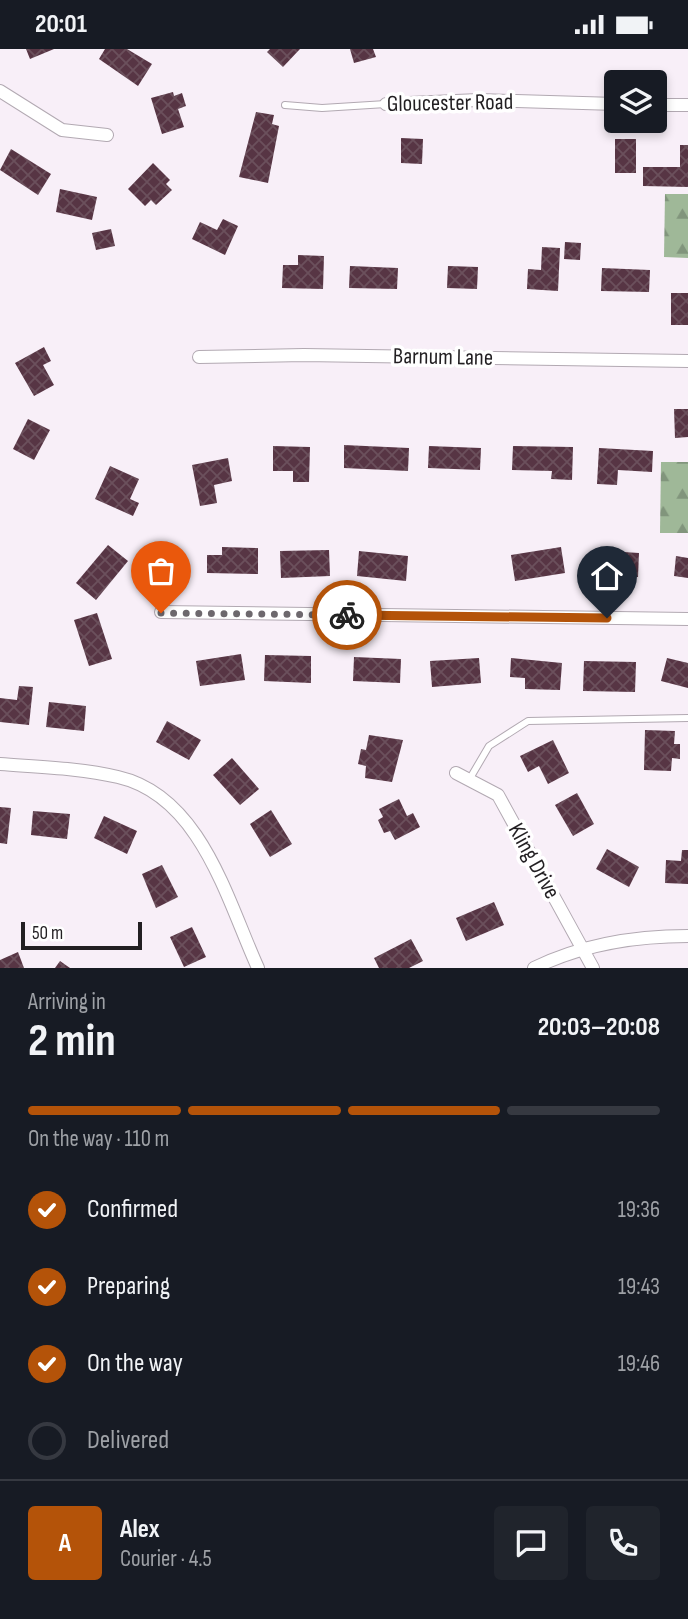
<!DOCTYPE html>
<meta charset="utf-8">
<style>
:root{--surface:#171b24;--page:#20242c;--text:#f1f3f6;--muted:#9ea1a6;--line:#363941;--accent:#b45309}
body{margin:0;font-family:"Sofia Sans Condensed",sans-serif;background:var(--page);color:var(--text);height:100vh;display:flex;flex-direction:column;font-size:26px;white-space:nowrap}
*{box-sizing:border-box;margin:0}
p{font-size:23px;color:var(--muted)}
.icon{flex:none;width:38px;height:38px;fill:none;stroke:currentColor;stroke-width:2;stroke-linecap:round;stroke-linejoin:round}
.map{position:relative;height:919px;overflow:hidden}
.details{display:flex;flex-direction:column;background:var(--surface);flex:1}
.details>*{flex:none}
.fabs{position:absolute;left:604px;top:21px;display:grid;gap:14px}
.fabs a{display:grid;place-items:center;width:63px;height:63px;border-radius:7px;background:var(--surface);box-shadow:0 4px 10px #0003;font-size:35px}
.scale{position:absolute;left:21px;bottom:18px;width:121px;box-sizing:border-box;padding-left:7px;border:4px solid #221f22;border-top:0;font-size:19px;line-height:24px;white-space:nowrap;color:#221f22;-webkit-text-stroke:5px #fff;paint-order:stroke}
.pin{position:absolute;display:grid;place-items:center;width:60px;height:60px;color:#fff;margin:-72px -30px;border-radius:50% 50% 50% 0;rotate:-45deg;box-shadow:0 0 7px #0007}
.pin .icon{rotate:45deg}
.courier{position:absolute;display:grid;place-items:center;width:70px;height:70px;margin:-35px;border:5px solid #b45309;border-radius:50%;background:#fff;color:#222;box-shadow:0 2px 9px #0007}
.headline em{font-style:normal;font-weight:700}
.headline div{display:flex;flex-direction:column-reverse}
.headline{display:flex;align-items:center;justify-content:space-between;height:119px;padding:0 28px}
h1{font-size:46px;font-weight:700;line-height:52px}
.bar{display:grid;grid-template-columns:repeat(4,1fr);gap:10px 7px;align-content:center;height:84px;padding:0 28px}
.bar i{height:9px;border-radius:5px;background:var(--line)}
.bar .active{background:var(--accent)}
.bar p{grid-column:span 4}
.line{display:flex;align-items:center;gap:18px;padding:0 28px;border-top:2px solid var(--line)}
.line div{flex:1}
.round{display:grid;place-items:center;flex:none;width:74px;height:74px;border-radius:7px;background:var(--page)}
ol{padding:0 28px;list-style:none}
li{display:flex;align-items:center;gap:21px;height:77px}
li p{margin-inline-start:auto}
li .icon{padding:7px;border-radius:50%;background:var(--accent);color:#fff;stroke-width:4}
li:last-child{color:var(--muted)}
li i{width:38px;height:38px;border:4px solid var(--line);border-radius:50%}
.status{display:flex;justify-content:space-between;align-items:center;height:49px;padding:0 35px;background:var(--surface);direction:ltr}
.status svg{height:19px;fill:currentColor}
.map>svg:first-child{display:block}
.forest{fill:url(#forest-firs)}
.building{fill:url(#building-cross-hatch)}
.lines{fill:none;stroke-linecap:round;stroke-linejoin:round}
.lane-casing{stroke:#b2a9b2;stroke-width:8}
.street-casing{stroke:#b2a9b2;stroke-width:14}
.lane{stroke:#fff;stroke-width:6}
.street{stroke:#fff;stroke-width:12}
.done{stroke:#6d686d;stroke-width:7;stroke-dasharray:0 12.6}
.route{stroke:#b45309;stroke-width:9}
.labels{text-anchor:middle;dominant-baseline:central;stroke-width:7;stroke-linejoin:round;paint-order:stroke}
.street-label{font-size:23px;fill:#221f22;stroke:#fff}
</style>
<div class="status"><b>20:01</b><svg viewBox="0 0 49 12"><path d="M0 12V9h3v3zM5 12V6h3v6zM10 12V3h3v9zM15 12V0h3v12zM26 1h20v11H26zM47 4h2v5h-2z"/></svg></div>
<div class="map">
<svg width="688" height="919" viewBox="0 0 688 919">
<defs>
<pattern id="forest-firs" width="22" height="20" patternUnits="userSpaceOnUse" patternTransform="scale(1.75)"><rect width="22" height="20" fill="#9fb898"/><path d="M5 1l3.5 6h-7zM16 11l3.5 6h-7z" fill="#81957c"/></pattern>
<pattern id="building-cross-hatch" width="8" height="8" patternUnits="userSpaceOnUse" patternTransform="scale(1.75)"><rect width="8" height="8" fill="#573544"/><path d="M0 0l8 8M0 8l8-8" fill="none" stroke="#6b505c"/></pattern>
</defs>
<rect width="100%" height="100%" fill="#f8eff8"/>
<g class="forest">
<path d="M665,145H688V209L664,208Z"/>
<path d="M661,413H688V484H660Z"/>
</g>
<g class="building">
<path d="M26,0H54L30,10Z"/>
<path d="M105,0H127L152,15L138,37L99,10Z"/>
<path d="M270,0H300L283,18L267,3Z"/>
<path d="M350,0H373L376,8L354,14Z"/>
<path d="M173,43L174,47L182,44L186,57L178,60L184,78L162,85L151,49Z"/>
<path d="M256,63L274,66L272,75L279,77L268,134L239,128Z"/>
<path d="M401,89L423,90L422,115L401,114Z"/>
<rect x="615" y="90" width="21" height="34"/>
<path d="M680,96H688V138L643,137V118H680Z"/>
<path d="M11,100L51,125L38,146L0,121Z"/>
<path d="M153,114L170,131L166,135L172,141L156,156L151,151L145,157L128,140Z"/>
<path d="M60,140L97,148L92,171L56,163Z"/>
<path d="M223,170L238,177L225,206L192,190L200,173L217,181Z"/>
<path d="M111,180L115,197L96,201L92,184Z"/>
<path d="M565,193L581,194L580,211L564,210Z"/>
<path d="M542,198L560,199L558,242L527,240L528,220L541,221Z"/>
<path d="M298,206L324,207L323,240L282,239L283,216H298Z"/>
<path d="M350,217L398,219L397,240L349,239Z"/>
<path d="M448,217L478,218L477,240L447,239Z"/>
<path d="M602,219L650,221L649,243L601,242Z"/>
<rect x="671" y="244" width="17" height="32"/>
<path d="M44,298L51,312L43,316L54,336L34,347L15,314Z"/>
<path d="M674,360H688V388L675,389Z"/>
<path d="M28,370L50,381L34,411L13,400Z"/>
<path d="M344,396L409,399L408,422L344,419Z"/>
<path d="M273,397L310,398L309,433H293V422H273Z"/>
<path d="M429,397L481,399L480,421L428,419Z"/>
<path d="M513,397L573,398L572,431L551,430L552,422L512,421Z"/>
<path d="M599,399L653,402L652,423L618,421L617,436L597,435Z"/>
<path d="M228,409L232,432L214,436L217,454L200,457L192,416Z"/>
<path d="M110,417L139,430L130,450L139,454L133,467L95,450Z"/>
<path d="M108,496L128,512L96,551L76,534Z"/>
<path d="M222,498L258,499V525L207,524V506H222Z"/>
<path d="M561,498L565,524L515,532L511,506Z"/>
<path d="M329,501L330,527L281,529L280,502Z"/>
<path d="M592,501L639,504L638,528L591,526Z"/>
<path d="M359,502L408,507L406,532L357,527Z"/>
<path d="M676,507L688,509V529L674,527Z"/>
<path d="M97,564L112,610L89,617L74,571Z"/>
<path d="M241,605L245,631L200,637L196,612Z"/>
<path d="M265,606L311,607V634L264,632Z"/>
<path d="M354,608L401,610L400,634L353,632Z"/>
<path d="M479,609L481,634L432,638L430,612Z"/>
<path d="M511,609L562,614L560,641L525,640V629L510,628Z"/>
<path d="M667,609L688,614V639L661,632Z"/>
<path d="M584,612L636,613L635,643L583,642Z"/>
<path d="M19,637L33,638L29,676L0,673V649L17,651Z"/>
<path d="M49,653L86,657L84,682L46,678Z"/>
<path d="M167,672L201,691L189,711L156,693Z"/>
<path d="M645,681L675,682L674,695H680V710L672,709L671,722L644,721Z"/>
<path d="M369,686L403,691L392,733L365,729L366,717L358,715L361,700L366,701Z"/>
<path d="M553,691L569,724L548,735L539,717L528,723L520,707Z"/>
<path d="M232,709L259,740L240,756L213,726Z"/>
<path d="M577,744L594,775L573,787L555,756Z"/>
<path d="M399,750L407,767L413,764L420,778L395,791L390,782L384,784L378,771L383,768L379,760Z"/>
<path d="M0,758L11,759L7,795L0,794Z"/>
<path d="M271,761L292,795L270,808L250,775Z"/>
<path d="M33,762L70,765L67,790L31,786Z"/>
<path d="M104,767L137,782L127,805L94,789Z"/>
<path d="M607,800L639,818L629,838L596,820Z"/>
<path d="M682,801H688V835L665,834L666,811L681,812Z"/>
<path d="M162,816L178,848L156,859L142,825Z"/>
<path d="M494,853L504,876L466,892L456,869Z"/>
<path d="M192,878L206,908L184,918L170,888Z"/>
<path d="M411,890L423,912L409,919H379L374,909Z"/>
<path d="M18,903L24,919H0V911Z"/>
<path d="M60,912L70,919H55Z"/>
</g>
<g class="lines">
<g class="lane-casing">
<g id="lane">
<path d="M285,56L322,59L386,55"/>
<path d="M469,731L489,697L528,672L688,669"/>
</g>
</g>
<g class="street-casing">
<g id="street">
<path d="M0,42L62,81L107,86"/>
<path d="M386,55L479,51L616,55"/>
<path d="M654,56H688"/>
<path d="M199,308L304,306L688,312"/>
<path d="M161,563L688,570"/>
<path d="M0,715C39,718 80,719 118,728C201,747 227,851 258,919"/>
<path d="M456,724L498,746L593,919"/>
<path d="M534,919C583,895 634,887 688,887"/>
</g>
</g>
<use href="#lane" class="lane"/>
<use href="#street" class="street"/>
</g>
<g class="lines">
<path class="done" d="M161,564L347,566"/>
<path class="route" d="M347,566L607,569"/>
</g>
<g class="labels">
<g class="street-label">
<text transform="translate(450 54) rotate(-1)">Gloucester Road</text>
<text transform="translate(443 308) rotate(1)">Barnum Lane</text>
<text transform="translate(534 812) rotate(61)">Kling Drive</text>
</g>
</g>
</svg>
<div class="fabs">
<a><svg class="icon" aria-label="layers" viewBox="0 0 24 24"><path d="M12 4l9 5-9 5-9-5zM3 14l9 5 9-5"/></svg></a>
</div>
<div class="scale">50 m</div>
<div class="pin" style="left:161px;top:564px;background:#ea580c"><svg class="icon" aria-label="bag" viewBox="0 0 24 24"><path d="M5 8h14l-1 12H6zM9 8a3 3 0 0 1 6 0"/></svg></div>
<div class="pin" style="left:607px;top:569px;background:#1f2937"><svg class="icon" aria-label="home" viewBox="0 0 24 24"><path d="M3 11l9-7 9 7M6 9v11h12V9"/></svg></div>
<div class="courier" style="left:347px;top:566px"><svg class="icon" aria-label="bike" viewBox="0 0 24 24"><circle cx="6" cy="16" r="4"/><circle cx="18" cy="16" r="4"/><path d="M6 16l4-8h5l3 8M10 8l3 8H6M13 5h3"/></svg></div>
</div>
<section class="details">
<div class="headline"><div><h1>2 min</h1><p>Arriving in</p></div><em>20:03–20:08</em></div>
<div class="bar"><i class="active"></i><i class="active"></i><i class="active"></i><i></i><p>On the way · 110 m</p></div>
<ol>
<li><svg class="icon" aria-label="check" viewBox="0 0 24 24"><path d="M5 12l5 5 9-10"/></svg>Confirmed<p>19:36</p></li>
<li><svg class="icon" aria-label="check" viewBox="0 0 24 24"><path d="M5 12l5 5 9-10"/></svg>Preparing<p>19:43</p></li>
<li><svg class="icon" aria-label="check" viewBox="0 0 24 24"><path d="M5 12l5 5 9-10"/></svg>On the way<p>19:46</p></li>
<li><i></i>Delivered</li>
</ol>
<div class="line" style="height:126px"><b class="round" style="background:var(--accent);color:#fff">A</b><div><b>Alex</b><p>Courier · 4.5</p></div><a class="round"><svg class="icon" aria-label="chat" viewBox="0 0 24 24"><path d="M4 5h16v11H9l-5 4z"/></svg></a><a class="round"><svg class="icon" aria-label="phone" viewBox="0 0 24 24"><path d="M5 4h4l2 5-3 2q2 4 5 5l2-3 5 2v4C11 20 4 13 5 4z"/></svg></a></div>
</section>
